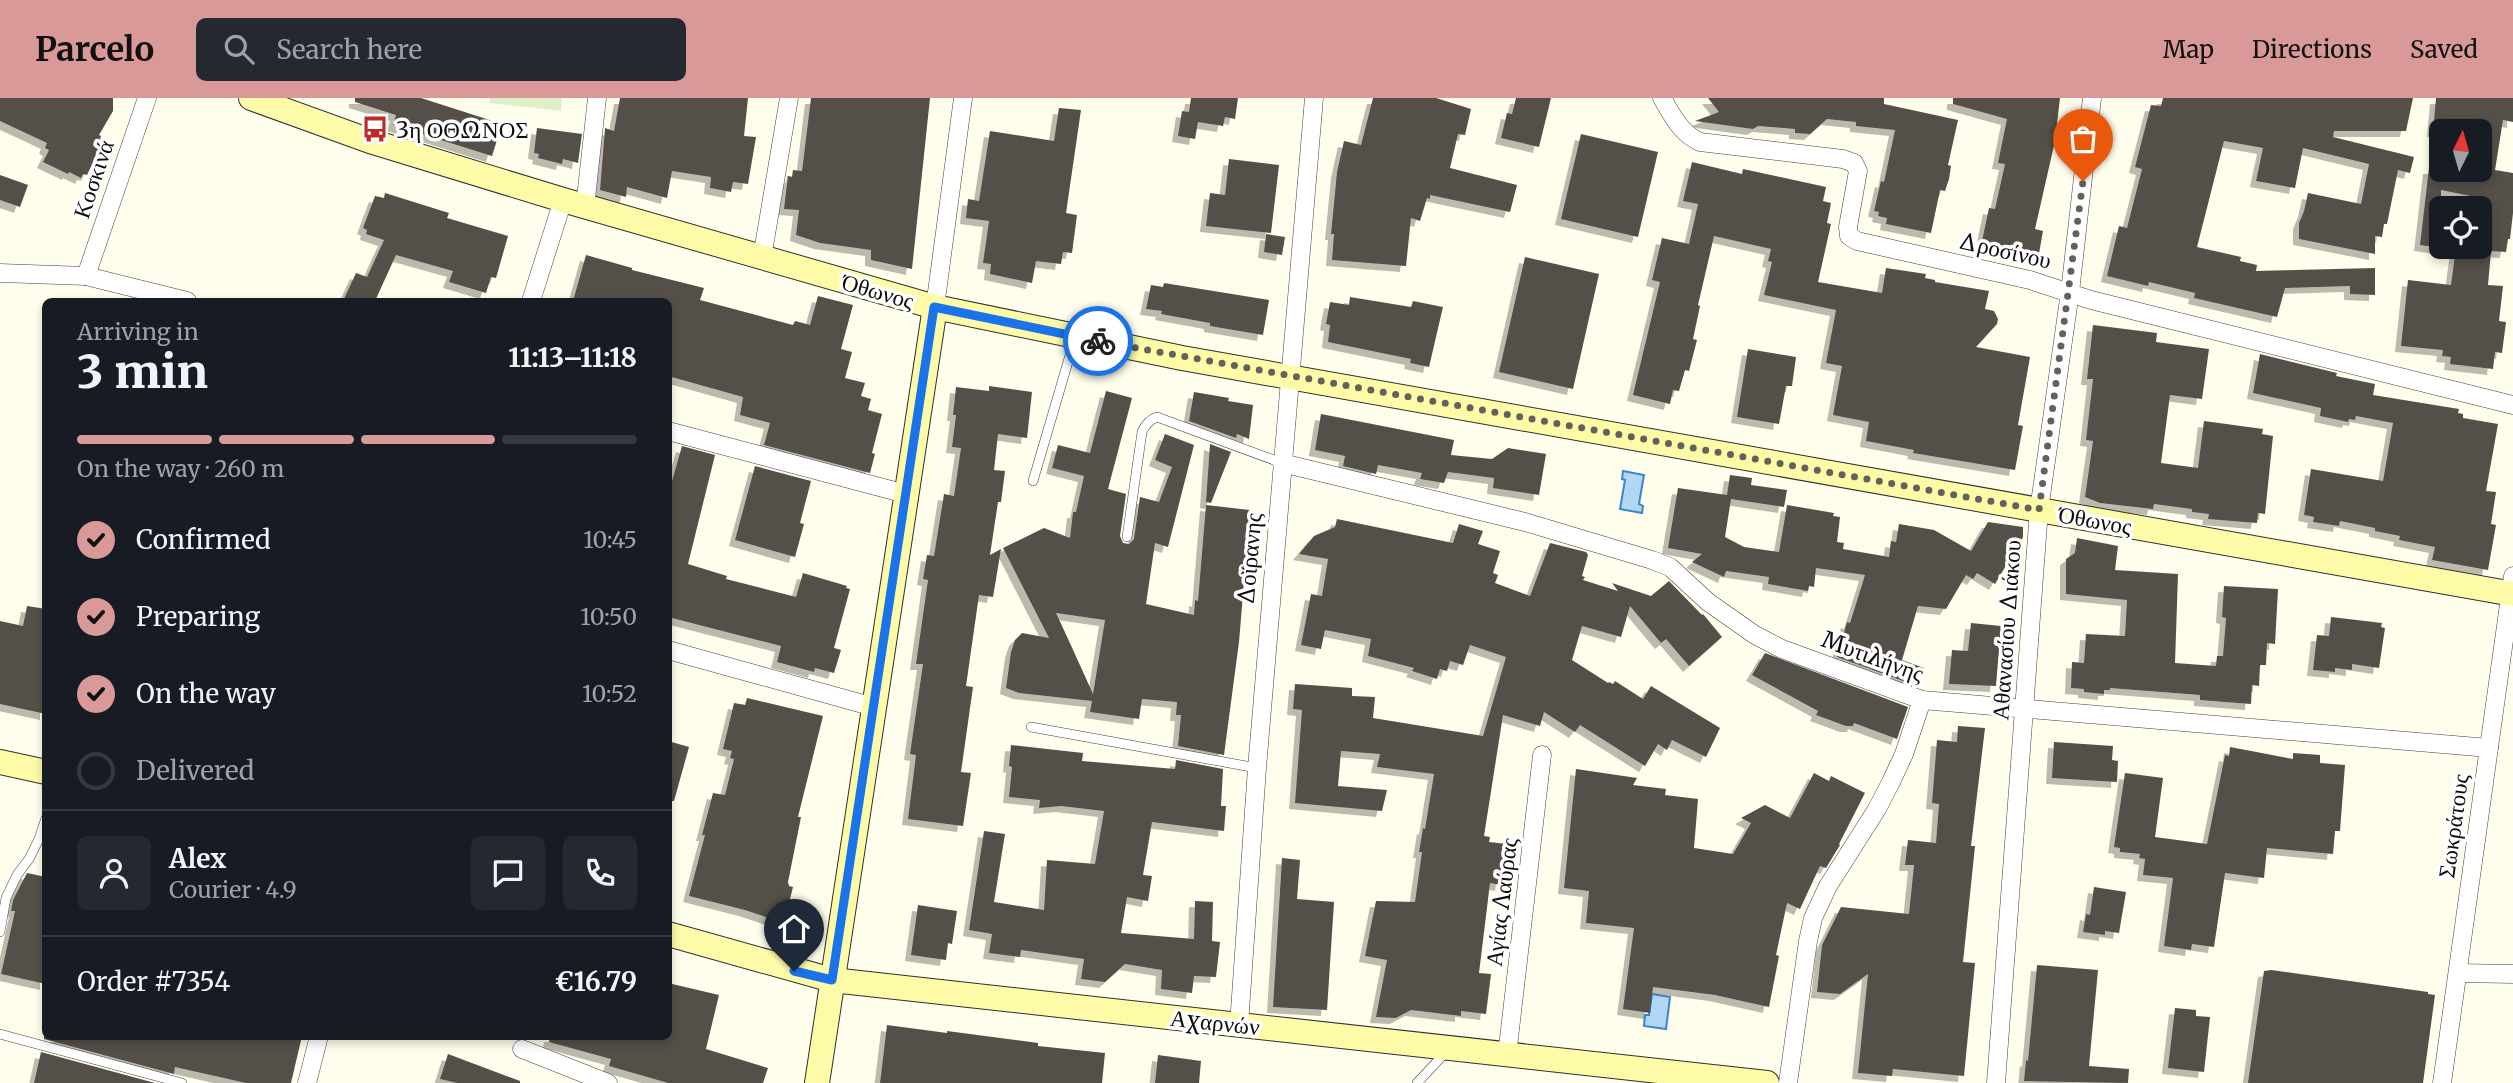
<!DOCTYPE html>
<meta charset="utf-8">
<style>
:root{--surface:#171b24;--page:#242831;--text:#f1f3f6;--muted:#9ea1a6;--line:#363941;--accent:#d99998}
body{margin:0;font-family:Merriweather,serif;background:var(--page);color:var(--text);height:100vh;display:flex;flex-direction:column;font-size:26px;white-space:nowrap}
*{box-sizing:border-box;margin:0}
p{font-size:23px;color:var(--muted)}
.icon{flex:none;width:38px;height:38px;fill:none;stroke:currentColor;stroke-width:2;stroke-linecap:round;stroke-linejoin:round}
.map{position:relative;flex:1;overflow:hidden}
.panel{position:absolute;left:42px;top:200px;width:630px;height:742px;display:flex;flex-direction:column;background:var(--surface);border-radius:10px;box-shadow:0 4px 10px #0003}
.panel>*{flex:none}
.needle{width:46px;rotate:5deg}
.controls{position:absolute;left:2429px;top:21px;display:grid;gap:14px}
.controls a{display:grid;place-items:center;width:63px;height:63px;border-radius:10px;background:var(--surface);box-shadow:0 4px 10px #0003;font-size:35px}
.pin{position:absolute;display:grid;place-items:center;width:60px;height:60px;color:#fff;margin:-72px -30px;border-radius:50% 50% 50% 0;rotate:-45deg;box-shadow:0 0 7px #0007}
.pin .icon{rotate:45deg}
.courier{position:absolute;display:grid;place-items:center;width:70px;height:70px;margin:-35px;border:5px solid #1a73e8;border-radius:50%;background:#fff;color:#222;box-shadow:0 2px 9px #0007}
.head em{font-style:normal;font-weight:800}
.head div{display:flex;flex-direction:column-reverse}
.head{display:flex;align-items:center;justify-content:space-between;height:119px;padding:0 35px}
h1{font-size:46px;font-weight:800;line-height:52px}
.bar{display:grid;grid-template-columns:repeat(4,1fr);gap:10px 7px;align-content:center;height:84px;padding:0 35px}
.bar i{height:9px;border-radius:5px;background:var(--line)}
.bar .active{background:var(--accent)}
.bar p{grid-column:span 4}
.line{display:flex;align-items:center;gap:18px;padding:0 35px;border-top:2px solid var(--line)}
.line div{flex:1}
.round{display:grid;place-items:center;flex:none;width:74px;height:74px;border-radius:10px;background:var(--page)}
ol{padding:0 35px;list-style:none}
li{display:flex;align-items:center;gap:21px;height:77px}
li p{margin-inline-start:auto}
li .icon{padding:7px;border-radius:50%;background:var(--accent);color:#111;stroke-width:4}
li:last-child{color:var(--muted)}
li i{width:38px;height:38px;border:4px solid var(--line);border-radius:50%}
header{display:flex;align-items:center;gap:42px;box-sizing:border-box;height:98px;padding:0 35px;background:var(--accent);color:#111}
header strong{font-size:33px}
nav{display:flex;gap:38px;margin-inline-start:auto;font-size:24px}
.search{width:490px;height:63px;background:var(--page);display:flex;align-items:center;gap:18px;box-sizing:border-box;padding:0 24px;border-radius:10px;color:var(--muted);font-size:26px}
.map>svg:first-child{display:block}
.pitch{fill:#dff0c8}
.water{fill:#b2d7f5;stroke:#3a86cc;stroke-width:2}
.building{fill:#554f49;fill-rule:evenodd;filter:url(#shadow)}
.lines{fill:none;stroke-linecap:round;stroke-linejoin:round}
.lane-casing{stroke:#404040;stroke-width:10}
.street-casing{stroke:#404040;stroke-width:19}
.secondary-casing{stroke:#2f2f2f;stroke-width:26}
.lane{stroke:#fff;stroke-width:9}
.street{stroke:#fff;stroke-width:18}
.secondary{stroke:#fefba8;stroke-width:24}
.done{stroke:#62615b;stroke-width:7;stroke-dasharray:0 12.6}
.route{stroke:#1a73e8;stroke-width:9}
.labels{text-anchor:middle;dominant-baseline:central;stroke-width:7;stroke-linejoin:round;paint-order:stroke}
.poi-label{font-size:23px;fill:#0d0d0d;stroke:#fff;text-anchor:start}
.street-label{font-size:23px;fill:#0d0d0d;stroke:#fff}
</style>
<header>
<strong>Parcelo</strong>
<div class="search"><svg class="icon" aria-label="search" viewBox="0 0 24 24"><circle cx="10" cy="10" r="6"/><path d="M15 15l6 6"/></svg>Search here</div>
<nav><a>Map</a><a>Directions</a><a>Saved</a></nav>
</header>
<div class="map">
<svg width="2513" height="985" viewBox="0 0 2513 985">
<defs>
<filter id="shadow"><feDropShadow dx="-6" dy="6" stdDeviation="0" flood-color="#0004"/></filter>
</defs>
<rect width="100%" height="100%" fill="#fffdec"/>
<path class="pitch" d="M490,0H562L561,13L489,5Z"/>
<g class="water">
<path d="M1623,373L1644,377L1639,406L1643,408L1642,415L1620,411L1625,382L1622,381Z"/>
<path d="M1652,896L1670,899L1666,931L1644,928L1645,917H1649Z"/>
</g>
<g class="building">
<path d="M0,0H113V13L99,37L101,38L100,41L103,43L87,77L83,76L81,80L69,74L68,76L43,64L49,52L45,50L47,45L0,23Z"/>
<path d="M355,0H421L502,26L492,58L393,27L396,17L355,4Z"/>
<path d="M620,0H748L744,38L756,39L748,86L733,84L731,94L710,90L711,79L672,73L667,100L627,89L626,99L600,92L605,30L614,33Z"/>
<path d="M811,0H930L912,171L871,162V152L820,145L796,137L799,112L784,111L788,78L792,79L793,72L802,73Z"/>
<path d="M1191,0H1238L1235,21L1225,19L1223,28L1198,24L1195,41L1178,38L1182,13L1189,14Z"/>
<path d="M1373,0H1436L1471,11L1465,37L1458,36L1450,70L1517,87L1510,114L1430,97V101L1427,100L1420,123L1411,120L1406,168L1332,162L1334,136H1331L1337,74L1344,43L1361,47Z"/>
<path d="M1516,0H1551L1539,49L1501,40L1507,15L1512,16Z"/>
<path d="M1708,0H1884V6L1958,22L1948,67L1951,68L1949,81L1945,93L1940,92L1931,135L1886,126L1887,120L1878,118L1879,114L1874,113L1881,83L1884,84L1895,32L1856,28V24L1827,21L1810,36L1795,35V31L1758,28L1753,31L1695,23L1719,14Z"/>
<path d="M1953,0H2060L2055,43L2035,131L2043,133L2038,161L1999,153L2000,151L1988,148L1989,145L1982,143L1989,110L1995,111L2005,66L1998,65L2007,21L1953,6Z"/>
<path d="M2163,0H2413L2406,33H2334L2333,39L2414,59L2410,75L2398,72L2387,126H2384L2382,139L2375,138V156L2299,141V125L2304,113L2308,95L2361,106L2369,66L2303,50L2295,90L2256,83L2263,50L2224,43L2197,149L2241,159L2240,163L2257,167L2256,173L2375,170V197L2350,196V188L2285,190L2277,219L2194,200L2195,195L2149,184L2148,188L2107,178L2119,128L2127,130L2142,71L2135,69L2151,7L2161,8Z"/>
<path d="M2436,0H2513V24L2503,22L2495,72L2513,75V115L2510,141H2508L2506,154L2491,153L2488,187L2503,188L2499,223L2506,224L2502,255L2495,254L2493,271L2450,266L2451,259L2442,258L2443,252L2401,248L2408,182L2451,187L2456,149H2480V100L2441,92V150L2420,147L2429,70H2441V72L2480,80V33H2433Z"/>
<path d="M1059,10L1081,12L1066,115L1077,117L1072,155L1063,154L1061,166L1036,163L1032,185L990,176L991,166L983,165L989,123L966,120L968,101L979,103L990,33L1054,43Z"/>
<path d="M537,30L582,36L578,65L563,61L562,66L538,60L539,56L534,55Z"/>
<path d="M1581,36L1658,54L1638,139L1561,121Z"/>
<path d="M1229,61L1279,67L1271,135L1206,128L1210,95L1225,97Z"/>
<path d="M1692,64L1742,76L1743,71L1826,89L1823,103L1831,105L1827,125L1831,126L1818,184L1882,195L1886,170L1926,176L1925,180L1935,182V184L1989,193L1985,211L1994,213L1998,221L1997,226L1976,249L2030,259L2018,327L2023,328L2015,372L1913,355L1914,352L1866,343L1869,324L1833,317L1842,268L1826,265L1836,212L1764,197L1772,164L1768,163L1771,151L1714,138L1698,207L1700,208L1693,241L1697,242L1689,273L1685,272L1679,293L1673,292L1670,306L1633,297L1660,184L1652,182L1662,140L1689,146L1698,106L1683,103Z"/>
<path d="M0,77L28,87L20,109L0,102Z"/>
<path d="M385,95L449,115L447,120L508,138L496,180L491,179L486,195L449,184L453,173L396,157L375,203H343L356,175L367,179L384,142L366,136L367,132L363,130L375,98L384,100Z"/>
<path d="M1266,136L1285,139L1282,157L1264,154Z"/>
<path d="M586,157L632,170V172L704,190L700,202L793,227L795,223L810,227L818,198L853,207L841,251L852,254L845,280L865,285L861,298L871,301L868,312L882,316L872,355L875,356L870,375L764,347L770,325L740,317L743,299L668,278V203H573Z"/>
<path d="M1525,159L1599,176L1573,291L1499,274Z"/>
<path d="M1164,185L1269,202L1263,237L1210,228V225L1161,216L1162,213L1146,211L1151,187L1163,189Z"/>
<path d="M1350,199L1411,209L1413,203L1443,209L1429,269L1410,265L1411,261L1328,244L1330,227L1326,226L1330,204L1349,207Z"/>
<path d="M2093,227L2157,235L2156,244L2209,251L2202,301L2170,297L2161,365L2198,370L2204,323L2263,331L2262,336L2273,338L2265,416L2258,415L2257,425L2208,421L2209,416L2192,414V411L2154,406L2153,411L2100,405L2085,399L2093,343L2086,342L2093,281H2087Z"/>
<path d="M1748,251L1796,259L1792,288H1786L1779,326L1737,319Z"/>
<path d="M2260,256L2337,275L2336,278L2375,286L2373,297L2459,311L2458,315L2463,316V320L2498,326L2486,393L2496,394L2491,426L2496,427L2488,472L2432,462L2435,449L2399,442L2400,438L2375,433V430L2340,423L2339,428L2313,424L2314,419L2304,417L2311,371L2383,383L2393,325L2356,318L2355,322L2349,321L2348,324L2320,318L2321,310L2253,295Z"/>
<path d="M989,288L1032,294L1027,340L998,336L994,372L1005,373L1001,404H998L990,457L1001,451L993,499L979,497L966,588L973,589L961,674L971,675L963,728L908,721L916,657L910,656L923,566H916L928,482L923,481L927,457L934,458L944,396L954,398L961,350L952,349L956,317H953L956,289L989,293Z"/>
<path d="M1106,293L1132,300L1108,391L1126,396L1120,438L1123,445L1129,446L1134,441L1140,399L1159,404L1172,369L1155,362L1165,336L1194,347L1168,449L1155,445L1146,506L1194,517L1195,502L1198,503L1206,407L1250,412L1239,544L1224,657L1178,648L1181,617H1176L1177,604L1142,601L1139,621L1090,614L1092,603L1019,595L1006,590L1011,554L1015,542L1022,535L1049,540L1003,450L1044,430L1070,440L1073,414H1076L1084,378L1052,370L1058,347L1090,355ZM1056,515L1105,522L1093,596L1069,543Z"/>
<path d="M1194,294L1229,300L1228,303L1253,307L1249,341L1237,336L1236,340L1189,323Z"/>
<path d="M1321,316L1454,342L1451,357L1492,361L1508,350L1546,356L1539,397L1493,390L1494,380L1448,374L1444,385L1420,381L1422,375L1378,367L1376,376L1343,368L1345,358L1315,352Z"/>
<path d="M1210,346L1231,354L1211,405L1206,404Z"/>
<path d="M682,348L715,357L688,466L727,478L726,481L796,499L803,475L847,488L846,490L850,491L834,550L841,552L834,575L815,570L814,574L777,564L781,548L668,519V397Z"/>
<path d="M755,368L811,383L800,425L804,426L795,459L735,442Z"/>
<path d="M1730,377L1752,380L1751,387L1787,392L1784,409L1731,401L1725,439L1744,449L1779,454L1787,407L1834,415L1833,418L1840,419L1837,444L1844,445L1843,451L1889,459L1891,443L1896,444L1899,426L1934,432L1971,453L1988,424L2023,429V439L1995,486L1977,475L1973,481L1966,477L1946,511L1918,508L1902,562L1924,570L1917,588L1837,559L1847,524L1850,525L1865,477L1816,470L1814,489L1809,488L1808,493L1768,486L1769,479L1726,473L1724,479L1692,464L1702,456L1668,450L1678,390L1727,397Z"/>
<path d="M1337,421L1453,445L1459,426L1483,433L1478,446L1500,453L1493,475L1498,477L1495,485L1530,498L1550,445L1586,454L1588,457L1582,478L1585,479L1583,482L1618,493L1612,485L1651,498L1669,483L1702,517L1703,516L1722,539L1689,568L1666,541L1661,545L1630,508L1621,539L1582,528L1572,562L1608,585L1609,584L1613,586L1615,583L1643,601L1651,588L1720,630L1706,659L1672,642L1667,652L1658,646L1645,668L1580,627L1575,634L1544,614L1540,628L1503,617L1484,738L1490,739L1489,744L1507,746L1501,787L1490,785L1479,875L1491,876L1486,916L1461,913V918L1411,912L1396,920L1376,919L1387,862L1365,858L1376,803L1415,804L1422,754H1419L1423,730L1425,731L1434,676L1377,669L1380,656L1341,653L1338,688L1387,692L1382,713L1295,705L1302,612L1293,611L1295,586L1352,590V598L1375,599L1373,620L1483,638L1506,559L1470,547L1463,567L1450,563L1447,573L1440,571L1437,581L1412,573L1414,570L1368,558L1371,541L1325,532L1321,551L1301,547L1311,496L1322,498L1328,461L1299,456L1314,438L1335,429Z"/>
<path d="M2077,440L2118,448L2115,472L2178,476L2175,565L2216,568L2217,558H2223L2226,520L2222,519L2224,488L2278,491L2275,546L2267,545L2266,567H2260L2259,588L2252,587L2251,606L2200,602V597L2110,590V592H2104V596L2084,594V591L2071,590L2072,564L2084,565L2086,536L2125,538L2127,502L2066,496V461L2075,455Z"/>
<path d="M27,508L46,511V616L0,606V523L23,528Z"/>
<path d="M2331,519L2382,525L2381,529L2385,530L2379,570L2352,566V572L2335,570V574L2313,572L2317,537L2329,538Z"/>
<path d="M1971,525L2001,528L1996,588L1949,586L1952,552L1968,553Z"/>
<path d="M1765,555L1908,609L1897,641L1854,625L1853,628H1846L1816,617L1818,613L1752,577Z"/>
<path d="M747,600L823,618L798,719H801L788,784L789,788L793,789L784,825L745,812L689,798L705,737H702L713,695L725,697L734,661L730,660L732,653L723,651L734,605L745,607Z"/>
<path d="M1958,628L1985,630L1971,748H1975L1963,864L1975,865L1964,978L1893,971L1892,978L1858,975L1868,876L1840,896L1817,894L1822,847L1841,809L1909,816L1914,767H1905L1908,742L1936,745L1939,706L1932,705L1937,642L1957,644Z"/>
<path d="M668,643L689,649L674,703H668Z"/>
<path d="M2054,644L2113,648L2112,662L2118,663L2117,684L2052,680Z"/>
<path d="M1011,647L1083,655L1082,663L1175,671L1176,662L1223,671L1221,708H1226L1224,733L1152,724L1143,777L1152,778L1148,803L1127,799L1121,835L1194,841L1195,803L1213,804L1212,843L1220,844L1216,879L1194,878L1192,895L1161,891L1162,872L1125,866L1105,884L1081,881L1084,861L1021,852L1020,859L989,855L992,836L969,832L984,733L1005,736L994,804L1044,812L1047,762L1095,766L1104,713L1061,708L1039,710L1040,702L1009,699L1012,669L1009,668Z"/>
<path d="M2230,649L2293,661V655L2320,657V665L2345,667L2340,733H2335L2333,756L2267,750L2264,780L2225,775L2214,849L2192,846L2191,852L2164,848L2173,780L2143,777L2145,761L2139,760L2140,756L2120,754V750L2114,749L2125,675L2163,680L2155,739L2207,746L2225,657L2229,658Z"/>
<path d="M1576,671L1637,680L1633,687L1666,691L1665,697L1698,701L1694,750L1733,756L1751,725L1741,720L1765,707L1790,720L1814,675L1829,683L1831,678L1865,695L1839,746L1840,747L1826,770L1820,768L1800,811L1787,805L1776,857L1779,858L1769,909L1715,897L1653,889L1650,915L1623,911L1634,830L1586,825L1589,793L1564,790Z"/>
<path d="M1282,760L1300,762L1297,801L1334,804L1327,912L1273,909Z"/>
<path d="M27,775L46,779V886L1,876L15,813H11L13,802Z"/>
<path d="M2094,789L2126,794L2119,835L2105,833V837L2083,834L2086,816L2090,817Z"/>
<path d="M918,807L957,813L952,846L948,845L946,862L911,857Z"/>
<path d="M2037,867L2098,872L2089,968L2129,971L2128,985L2024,983L2026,962L2028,963Z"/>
<path d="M2271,872L2428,894V896L2435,897L2423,985H2248L2264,873Z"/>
<path d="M668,885L719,897L706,951L768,970L763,985H668L609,968L611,961L549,944L550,938H668Z"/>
<path d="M2175,910L2196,912V918L2210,919L2204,974L2168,970Z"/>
<path d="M887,927L947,935V933L1038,945V948L1105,955L1102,985H880Z"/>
<path d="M44,938H302L291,985H246L175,969L174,976L44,941Z"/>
<path d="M41,954L155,985H34Z"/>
<path d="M448,956L520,983V985H457L440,981Z"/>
<path d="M1158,957L1201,963L1199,985H1155Z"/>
</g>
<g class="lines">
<g class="lane-casing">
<g id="lane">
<path d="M1033,383L1075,240"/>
<path d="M1127,439L1142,334C1145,327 1149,322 1157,319L1282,365"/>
<path d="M1031,629L1257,670"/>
<path d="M0,834L6,800L17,777L29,761L39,741L46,720"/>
<path d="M0,936L182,985"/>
<path d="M1417,985L1446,954"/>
</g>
</g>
<g class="street-casing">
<g id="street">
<path d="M1662,0C1673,18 1680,35 1700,44L1843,61L1854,65L1858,73L1848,129L1849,138L1857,143L2030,182L2091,202L2513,307"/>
<path d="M585,109L597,0"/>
<path d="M762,160L789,0"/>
<path d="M0,175L86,178L187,203"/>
<path d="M86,178L147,0"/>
<path d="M531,203L563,102"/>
<path d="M935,209L963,0"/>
<path d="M668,333L906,396"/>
<path d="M1282,365L1525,424L1652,462L1670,469L1708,504L1755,537L1782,551L1922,602L2489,650"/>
<path d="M668,552L874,609"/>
<path d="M2458,875L2513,876"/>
<path d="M1239,927L1257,670L1314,0"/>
<path d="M522,951L608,985"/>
<path d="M1507,957L1542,657"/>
<path d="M307,985L319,938"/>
<path d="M1788,985L1808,843L1813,820L1828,788L1877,711L1891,684L1904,656L1922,602"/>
<path d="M1996,985L2039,412L2070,194L2092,0"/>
<path d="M2442,985L2513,478"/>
</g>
</g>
<g class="secondary-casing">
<g id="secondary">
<path d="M251,0L370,43L563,102L935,209L1182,260L2513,496"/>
<path d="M0,664L46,674"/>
<path d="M668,836L832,882L1767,985"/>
<path d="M817,985L935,209"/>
</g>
</g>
<use href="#lane" class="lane"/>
<use href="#street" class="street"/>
<use href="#secondary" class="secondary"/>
</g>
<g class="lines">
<path class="done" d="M1098,243L2039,412L2083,83"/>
<path class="route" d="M794,873L832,882L934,209L1098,243"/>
</g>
<defs>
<g id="bus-bare" transform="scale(2.1)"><path d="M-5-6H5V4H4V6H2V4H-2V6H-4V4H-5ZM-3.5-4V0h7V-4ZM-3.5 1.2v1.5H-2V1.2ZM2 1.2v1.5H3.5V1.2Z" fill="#bb2a26" stroke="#fff" stroke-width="2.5" paint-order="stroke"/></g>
</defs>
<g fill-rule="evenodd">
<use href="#bus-bare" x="375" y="31"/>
</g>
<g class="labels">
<g class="poi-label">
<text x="396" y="31">3η ΟΘΩΝΟΣ</text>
</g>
<g class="street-label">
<text transform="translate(93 81) rotate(-71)">Κοσκινά</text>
<text transform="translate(2005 152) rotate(13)">Δροσίνου</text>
<text transform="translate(878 193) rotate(16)">Όθωνος</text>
<text transform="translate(2095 422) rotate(10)">Όθωνος</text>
<text transform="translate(1249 461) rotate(-85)">Δοϊρανης</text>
<text transform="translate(2006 532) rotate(-86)">Αθανασίου Διάκου</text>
<text transform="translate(1873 558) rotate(20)">Μυτιλήνης</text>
<text transform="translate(2453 728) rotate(-82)">Σωκράτους</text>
<text transform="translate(1501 804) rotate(-83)">Αγίας Λαύρας</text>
<text transform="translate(1215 924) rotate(6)">Αχαρνών</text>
</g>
</g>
</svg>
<div class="controls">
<a><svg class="needle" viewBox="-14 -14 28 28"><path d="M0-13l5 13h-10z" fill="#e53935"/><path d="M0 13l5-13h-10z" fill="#9ea1a6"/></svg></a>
<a><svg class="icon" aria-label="locate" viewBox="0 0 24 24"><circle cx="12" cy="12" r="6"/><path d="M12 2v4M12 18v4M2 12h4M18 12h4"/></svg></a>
</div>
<div class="pin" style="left:2083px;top:83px;background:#ea580c"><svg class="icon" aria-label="bag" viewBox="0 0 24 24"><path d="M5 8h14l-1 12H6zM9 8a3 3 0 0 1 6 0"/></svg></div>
<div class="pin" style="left:794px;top:873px;background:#1f2937"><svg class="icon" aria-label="home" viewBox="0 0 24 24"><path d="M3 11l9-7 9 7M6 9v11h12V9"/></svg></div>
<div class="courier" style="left:1098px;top:243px"><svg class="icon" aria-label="bike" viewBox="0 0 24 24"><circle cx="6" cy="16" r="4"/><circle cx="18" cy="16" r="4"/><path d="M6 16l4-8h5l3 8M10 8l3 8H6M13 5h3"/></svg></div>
<section class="panel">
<div class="head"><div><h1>3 min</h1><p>Arriving in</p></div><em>11:13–11:18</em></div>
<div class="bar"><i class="active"></i><i class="active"></i><i class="active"></i><i></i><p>On the way · 260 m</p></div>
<ol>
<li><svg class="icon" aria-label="check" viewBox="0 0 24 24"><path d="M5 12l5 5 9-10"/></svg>Confirmed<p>10:45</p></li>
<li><svg class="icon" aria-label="check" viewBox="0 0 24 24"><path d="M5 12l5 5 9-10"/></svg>Preparing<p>10:50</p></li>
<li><svg class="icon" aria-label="check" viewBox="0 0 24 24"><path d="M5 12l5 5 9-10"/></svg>On the way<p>10:52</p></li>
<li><i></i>Delivered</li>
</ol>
<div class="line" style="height:126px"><a class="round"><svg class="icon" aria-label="person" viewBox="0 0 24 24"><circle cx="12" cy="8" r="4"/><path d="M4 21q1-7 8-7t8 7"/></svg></a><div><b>Alex</b><p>Courier · 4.9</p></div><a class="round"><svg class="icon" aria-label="chat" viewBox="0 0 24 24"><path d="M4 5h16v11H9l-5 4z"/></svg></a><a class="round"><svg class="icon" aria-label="phone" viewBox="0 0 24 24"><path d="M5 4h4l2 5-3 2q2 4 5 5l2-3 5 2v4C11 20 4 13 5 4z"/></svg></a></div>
<div class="line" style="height:91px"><div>Order #7354</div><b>€16.79</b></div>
</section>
</div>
